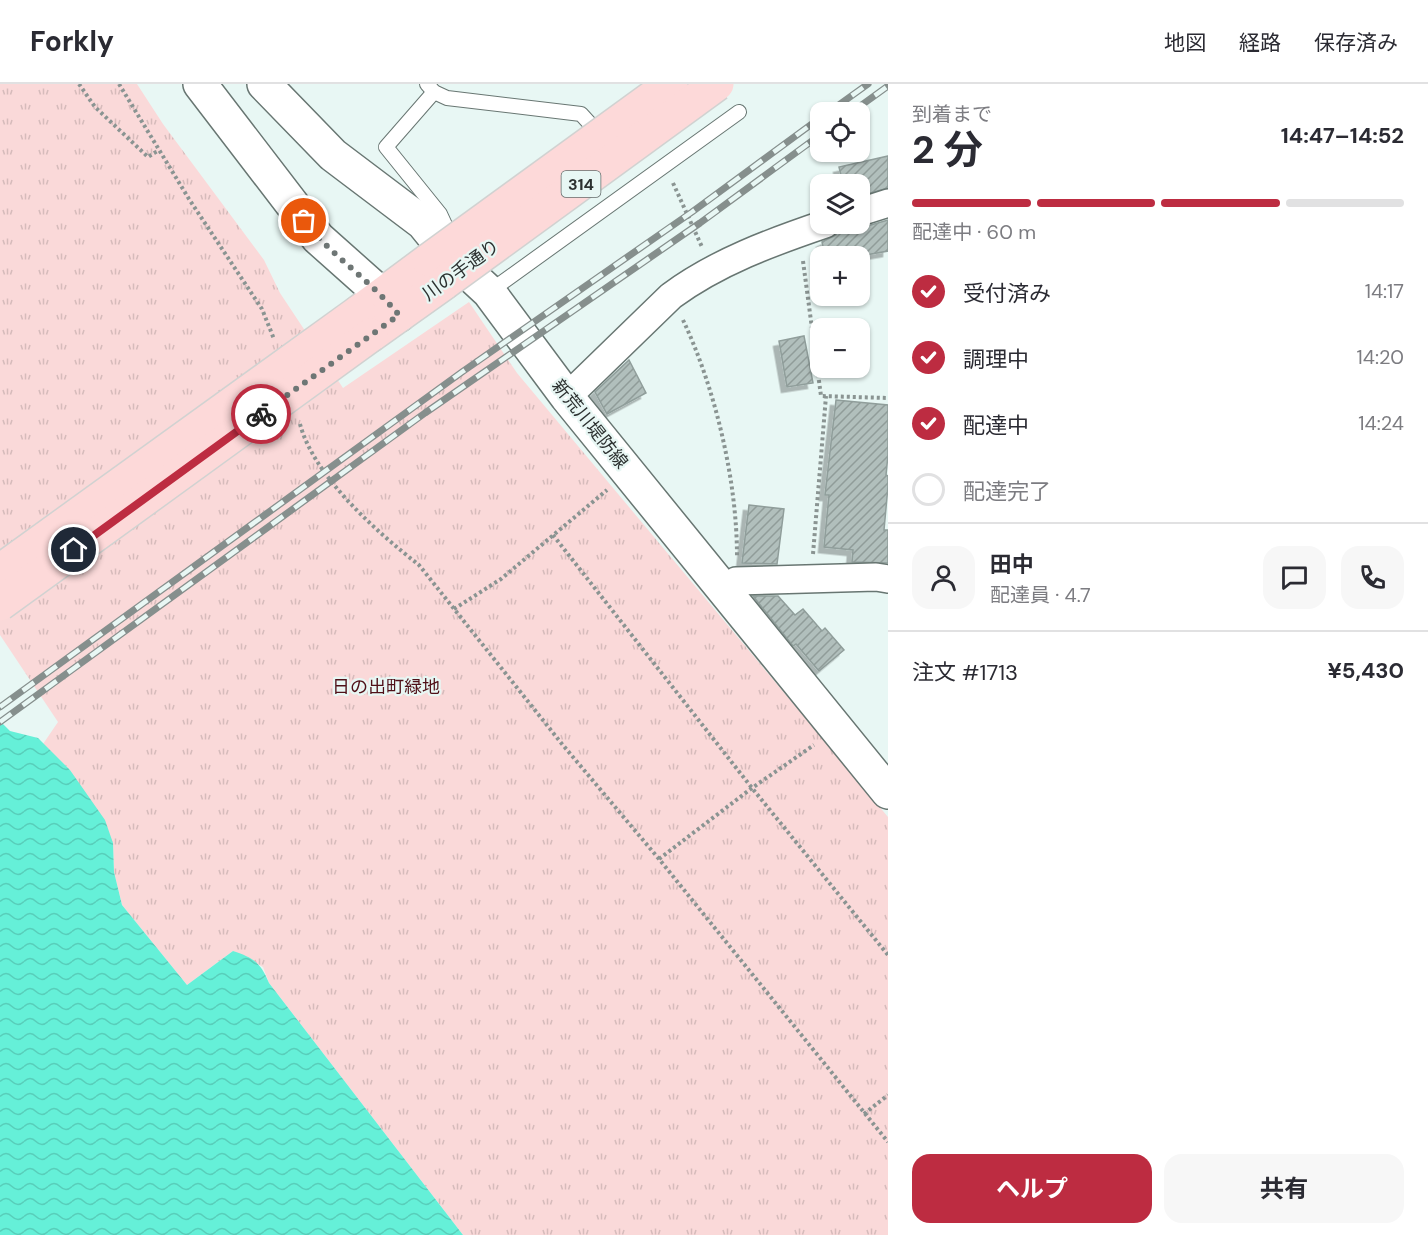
<!DOCTYPE html>
<html lang="ja">
<meta charset="utf-8">
<style>
:root{--surface:#fff;--page:#f7f7f7;--text:#2b2b33;--muted:#7c7c81;--line:#e1e1e2;--accent:#bd2c41}
body{margin:0;font-family:"DM Sans","Noto Sans JP",sans-serif;background:var(--page);color:var(--text);height:100vh;display:flex;flex-direction:column;font-size:22px;white-space:nowrap}
*{box-sizing:border-box;margin:0}
p{font-size:20px;color:var(--muted)}
.icon{flex:none;width:33px;height:33px;fill:none;stroke:currentColor;stroke-width:2;stroke-linecap:round;stroke-linejoin:round}
.map{position:relative;flex:1;overflow:hidden}
.sheet{display:flex;flex-direction:column;background:var(--surface);width:540px}
.sheet>*{flex:none}
.fabs{position:absolute;left:810px;top:18px;display:grid;gap:12px}
.fabs a{display:grid;place-items:center;width:60px;height:60px;border-radius:12px;background:var(--surface);box-shadow:0 2px 4px #0004;font-size:30px}
.pin{position:absolute;display:grid;place-items:center;width:51px;height:51px;color:#fff;margin:-26px;border:3px solid #fff;border-radius:50%;box-shadow:0 2px 6px #0007}
.courier{position:absolute;display:grid;place-items:center;width:60px;height:60px;margin:-30px;border:4px solid #bd2c41;border-radius:50%;background:#fff;color:#222;box-shadow:0 2px 8px #0007}
.summary em{font-style:normal;font-weight:700}
.summary div{display:flex;flex-direction:column-reverse}
.summary{display:flex;align-items:center;justify-content:space-between;height:102px;padding:0 24px}
h1{font-size:39px;font-weight:700;line-height:45px}
.bar{display:grid;grid-template-columns:repeat(4,1fr);gap:9px 6px;align-content:center;height:72px;padding:0 24px}
.bar i{height:8px;border-radius:4px;background:var(--line)}
.bar .active{background:var(--accent)}
.bar p{grid-column:span 4}
.line{display:flex;align-items:center;gap:15px;padding:0 24px;border-top:2px solid var(--line)}
.line div{flex:1}
.round{display:grid;place-items:center;flex:none;width:63px;height:63px;border-radius:18px;background:var(--page)}
ol{padding:0 24px;list-style:none}
li{display:flex;align-items:center;gap:18px;height:66px}
li p{margin-inline-start:auto}
li .icon{padding:6px;border-radius:50%;background:var(--accent);color:#fff;stroke-width:4}
li:last-child{color:var(--muted)}
li i{width:33px;height:33px;border:3px solid var(--line);border-radius:50%}
.action{display:flex;gap:12px;margin-top:auto;padding:12px 24px}
.action a{flex:1;height:69px;border-radius:18px;background:var(--accent);color:#fff;font-size:24px;font-weight:700;line-height:69px;text-align:center}
.action a+a{background:var(--page);color:var(--text)}
header{display:flex;align-items:center;gap:36px;box-sizing:border-box;height:84px;padding:0 30px;background:var(--surface);border-bottom:2px solid var(--line)}
header strong{font-size:28px}
nav{display:flex;gap:33px;margin-inline-start:auto;font-size:21px}
main{display:flex;flex:1;min-height:0}
.map>svg:first-child{display:block}
.park{fill:url(#park-tufts)}
.water{fill:url(#water-waves)}
.building{fill:url(#building-hatch);stroke:#909e9b;stroke-width:1.5;filter:url(#shadow)}
.lines{fill:none;stroke-linecap:round;stroke-linejoin:round}
.service-casing{stroke:#687672;stroke-width:16}
.minor-casing{stroke:#687672;stroke-width:30}
.secondary-casing{stroke:#687672;stroke-width:36}
.primary-casing{stroke:#d1d2d1;stroke-width:36}
.path{stroke:#8a9492;stroke-width:4;stroke-dasharray:3 3;stroke-linecap:butt}
.service{stroke:#fff;stroke-width:14}
.minor{stroke:#fff;stroke-width:27}
.secondary{stroke:#fff;stroke-width:33}
.primary{stroke:#fdd9d9;stroke-width:33}
.rail-casing{stroke:#868f8d;stroke-width:7}
.rail{stroke:#e8f7f4;stroke-width:4.5;stroke-dasharray:14;stroke-linecap:butt}
.primary-bridge-casing{stroke:#d1d2d1;stroke-width:36;stroke-linecap:butt}
.primary-bridge{stroke:#fdd9d9;stroke-width:33}
.done{stroke:#6e7675;stroke-width:6;stroke-dasharray:0 10.8}
.route{stroke:#bd2c41;stroke-width:8}
.labels{text-anchor:middle;dominant-baseline:central;stroke-width:4.5;stroke-linejoin:round;paint-order:stroke}
.shield{fill:#e8f7f4;stroke:#646c6b;stroke-width:1.5}
.shield-label{font-size:16px;font-weight:bold;fill:#2c3130}
.street-label{font-size:18px;fill:#2c3130;stroke:#e8f7f4}
.park-label{font-size:18px;fill:#501018;stroke:#e8f7f4}
</style>
<header>
<strong>Forkly</strong>
<nav><a>地図</a><a>経路</a><a>保存済み</a></nav>
</header>
<main>
<div class="map">
<svg width="888" height="1151" viewBox="0 0 888 1151">
<defs>
<pattern id="park-tufts" width="24" height="20" patternUnits="userSpaceOnUse" patternTransform="scale(1.5)"><rect width="24" height="20" fill="#fad9d9"/><path d="M3 7l-1-3M5 7V3M7 7l1-3M15 17l-1-3M17 17v-4M19 17l1-3" fill="none" stroke="#d6bbbb"/></pattern>
<pattern id="water-waves" width="16" height="10" patternUnits="userSpaceOnUse" patternTransform="scale(1.5)"><rect width="16" height="10" fill="#65f0d8"/><path d="M0 5q4-4 8 0t8 0" fill="none" stroke="#58ceba"/></pattern>
<pattern id="building-hatch" width="6" height="6" patternUnits="userSpaceOnUse" patternTransform="scale(1.5)"><rect width="6" height="6" fill="#b1bfbc"/><path d="M-1 1l2-2M0 6l6-6M5 7l2-2" fill="none" stroke="#909c99"/></pattern>
<filter id="shadow"><feDropShadow dx="-5.5" dy="5.5" stdDeviation="0" flood-color="#0004"/></filter>
</defs>
<rect width="100%" height="100%" fill="#e8f7f4"/>
<path class="park" d="M0,0H137L163,40L264,176L280,209L343,304L469,218L517,289L888,733V1151H463L269,899L263,883L233,867L187,901L122,821L114,788L113,759L70,686L43,660L58,638L0,551Z"/>
<path class="water" d="M0,637L10,647L38,654L70,686L105,736L113,759L114,788L122,821L187,901L233,867C254,874 261,879 269,899L463,1151H0Z"/>
<g class="building">
<path d="M888,72V104L860,112V100H843L839,83Z"/>
<path d="M888,136V167L860,172H825L822,158L836,151L840,141L849,140L856,143H864Z"/>
<path d="M804,252L813,299L787,303L779,257Z"/>
<path d="M629,276L646,309L607,330L595,308Z"/>
<path d="M836,316L888,321V371L886,391L888,392V402L884,446H888V479L852,478L853,466L824,463L829,411H825Z"/>
<path d="M749,421L784,425L777,480L742,479Z"/>
<path d="M753,512H778L795,531L803,525L822,547L825,544L844,566L819,587L796,560L793,562Z"/>
</g>
<g class="lines">
<g class="service-casing">
<g id="service">
<path d="M427,0L434,8L447,14L581,30L602,53"/>
<path d="M434,8L386,63L440,130L446,143L447,156"/>
<path d="M489,208L739,28"/>
</g>
</g>
<g class="minor-casing">
<g id="minor">
<path d="M860,128L888,119"/>
<path d="M567,313L671,212C717,178 772,158 825,140"/>
<path d="M725,508L736,497L876,493L888,495"/>
</g>
</g>
<g class="secondary-casing">
<g id="secondary">
<path d="M200,0L318,154L382,211L399,231"/>
<path d="M264,0L333,71L423,139L449,171L489,208L567,313L888,708"/>
</g>
</g>
<g class="primary-casing">
<g id="primary">
<path d="M359,228L429,176"/>
<path d="M371,251L444,199"/>
</g>
</g>
<g class="path">
<path d="M79,0L95,23L148,73L159,66"/>
<path d="M119,0L189,115L262,225L274,255"/>
<path d="M673,99L702,163"/>
<path d="M803,177L821,312L888,314"/>
<path d="M683,236C715,304 737,396 737,472"/>
<path d="M300,340C314,393 377,448 419,481L562,660L659,775L888,1058"/>
<path d="M553,451L752,704L888,871"/>
<path d="M813,470L826,312"/>
<path d="M454,525L501,495L607,406"/>
<path d="M659,775L752,704L814,661"/>
<path d="M864,1030L888,1011"/>
</g>
<use href="#service" class="service"/>
<use href="#minor" class="minor"/>
<use href="#secondary" class="secondary"/>
<use href="#primary" class="primary"/>
<g class="rail-casing">
<g id="rail">
<path d="M829,28L868,0"/>
<path d="M852,28L888,2"/>
<path d="M0,623L462,288L692,128L820,34"/>
<path d="M0,638L425,329L700,139L820,51"/>
</g>
</g>
<use href="#rail" class="rail"/>
<g class="primary-bridge-casing">
<g id="primary-bridge">
<path d="M429,176L671,0"/>
<path d="M444,199L717,0"/>
<path d="M0,487L359,228"/>
<path d="M0,520L371,251"/>
</g>
</g>
<use href="#primary-bridge" class="primary-bridge"/>
</g>
<g class="lines">
<path class="done" d="M261,330L399,231C370,196 332,172 304,137"/>
<path class="route" d="M74,466L261,330"/>
</g>
<g class="labels">
<rect class="shield" x="561.5" y="87" width="39" height="26" rx="4.5"/>
<g class="shield-label">
<text x="581" y="100">314</text>
</g>
<g class="street-label">
<text transform="translate(461 186) rotate(-36)">川の手通り</text>
<text transform="translate(590 340) rotate(51)">新荒川堤防線</text>
</g>
<g class="park-label">
<text x="386" y="603">日の出町緑地</text>
</g>
</g>
</svg>
<div class="fabs">
<a><svg class="icon" aria-label="locate" viewBox="0 0 24 24"><circle cx="12" cy="12" r="6"/><path d="M12 2v4M12 18v4M2 12h4M18 12h4"/></svg></a>
<a><svg class="icon" aria-label="layers" viewBox="0 0 24 24"><path d="M12 4l9 5-9 5-9-5zM3 14l9 5 9-5"/></svg></a>
<a>+</a>
<a>−</a>
</div>
<div class="pin" style="left:304px;top:137px;background:#ea580c"><svg class="icon" aria-label="bag" viewBox="0 0 24 24"><path d="M5 8h14l-1 12H6zM9 8a3 3 0 0 1 6 0"/></svg></div>
<div class="pin" style="left:74px;top:466px;background:#1f2937"><svg class="icon" aria-label="home" viewBox="0 0 24 24"><path d="M3 11l9-7 9 7M6 9v11h12V9"/></svg></div>
<div class="courier" style="left:261px;top:330px"><svg class="icon" aria-label="bike" viewBox="0 0 24 24"><circle cx="6" cy="16" r="4"/><circle cx="18" cy="16" r="4"/><path d="M6 16l4-8h5l3 8M10 8l3 8H6M13 5h3"/></svg></div>
</div>
<section class="sheet">
<div class="summary"><div><h1>2 分</h1><p>到着まで</p></div><em>14:47–14:52</em></div>
<div class="bar"><i class="active"></i><i class="active"></i><i class="active"></i><i></i><p>配達中 · 60 m</p></div>
<ol>
<li><svg class="icon" aria-label="check" viewBox="0 0 24 24"><path d="M5 12l5 5 9-10"/></svg>受付済み<p>14:17</p></li>
<li><svg class="icon" aria-label="check" viewBox="0 0 24 24"><path d="M5 12l5 5 9-10"/></svg>調理中<p>14:20</p></li>
<li><svg class="icon" aria-label="check" viewBox="0 0 24 24"><path d="M5 12l5 5 9-10"/></svg>配達中<p>14:24</p></li>
<li><i></i>配達完了</li>
</ol>
<div class="line" style="height:108px"><a class="round"><svg class="icon" aria-label="person" viewBox="0 0 24 24"><circle cx="12" cy="8" r="4"/><path d="M4 21q1-7 8-7t8 7"/></svg></a><div><b>田中</b><p>配達員 · 4.7</p></div><a class="round"><svg class="icon" aria-label="chat" viewBox="0 0 24 24"><path d="M4 5h16v11H9l-5 4z"/></svg></a><a class="round"><svg class="icon" aria-label="phone" viewBox="0 0 24 24"><path d="M5 4h4l2 5-3 2q2 4 5 5l2-3 5 2v4C11 20 4 13 5 4z"/></svg></a></div>
<div class="line" style="height:78px"><div>注文 #1713</div><b>¥5,430</b></div>
<div class="action"><a>ヘルプ</a><a>共有</a></div>
</section>
</main>
